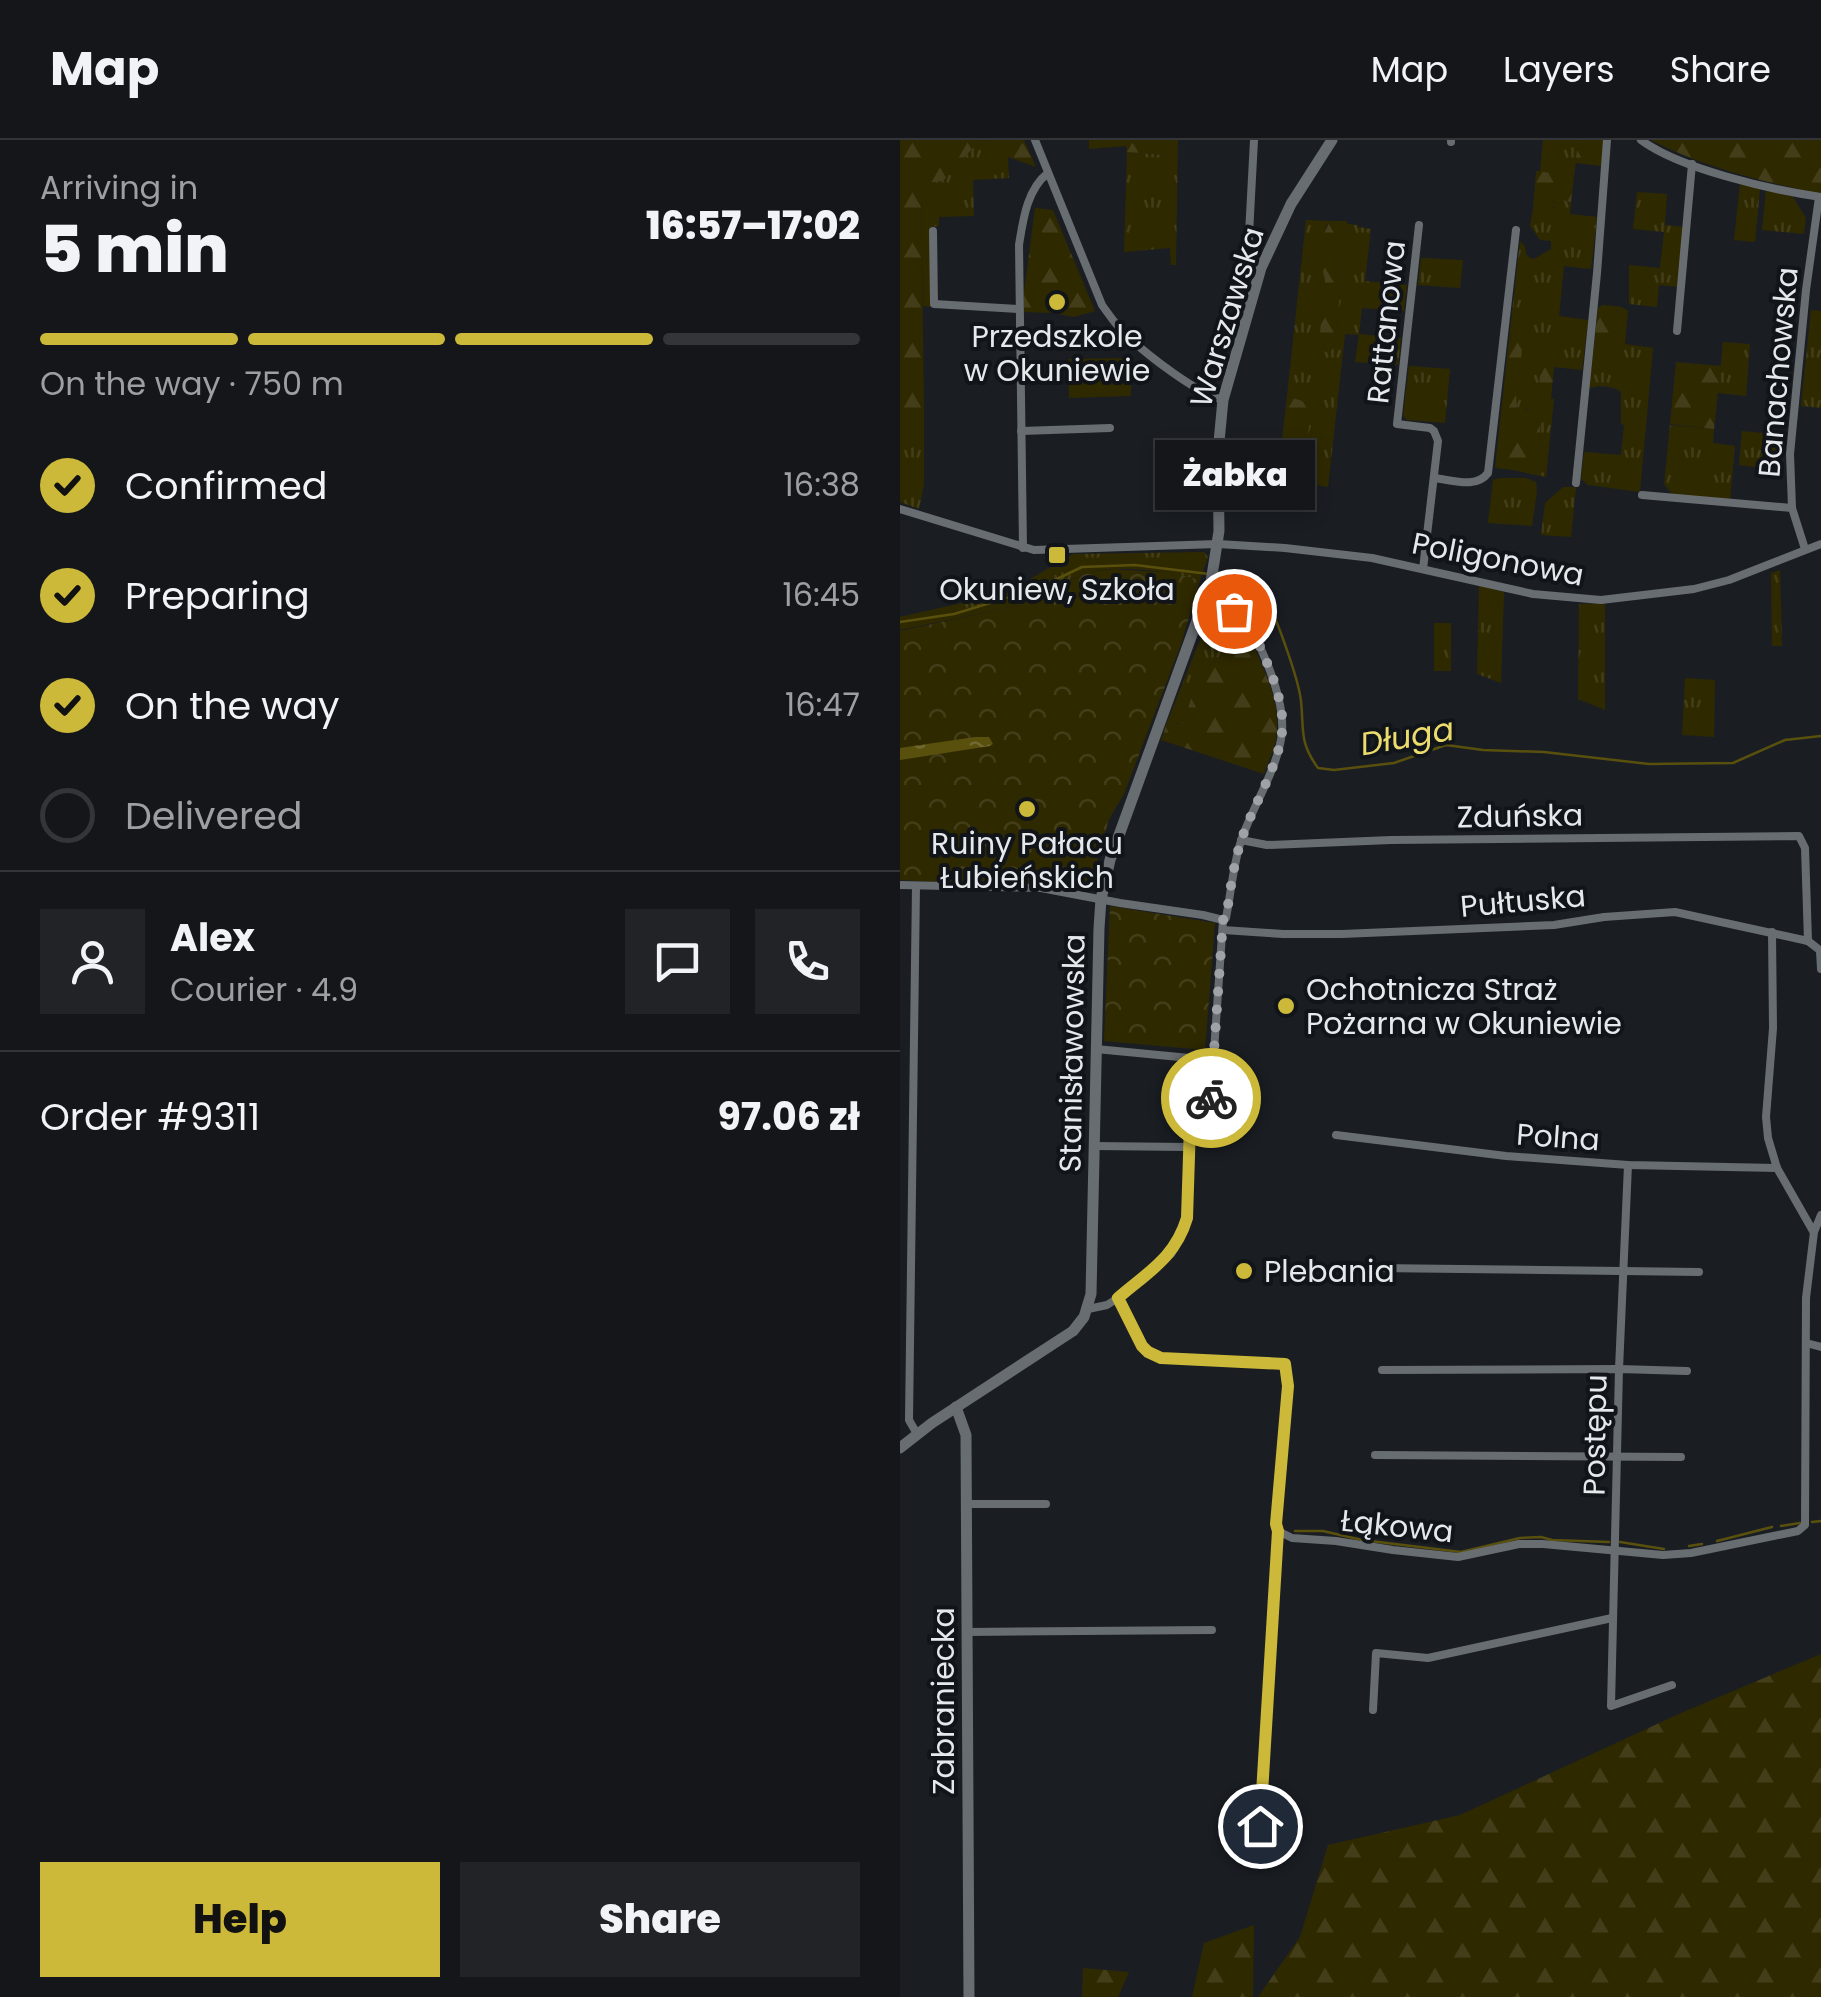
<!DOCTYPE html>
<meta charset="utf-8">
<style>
:root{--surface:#14161a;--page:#212327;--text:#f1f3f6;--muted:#9d9fa2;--line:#333539;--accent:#ccb939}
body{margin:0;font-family:Poppins,sans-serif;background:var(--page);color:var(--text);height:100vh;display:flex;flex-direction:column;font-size:38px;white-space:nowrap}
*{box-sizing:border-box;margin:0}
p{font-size:32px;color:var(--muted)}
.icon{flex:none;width:55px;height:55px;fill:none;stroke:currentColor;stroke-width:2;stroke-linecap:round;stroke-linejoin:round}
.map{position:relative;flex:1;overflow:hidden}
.panel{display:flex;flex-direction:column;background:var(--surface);width:900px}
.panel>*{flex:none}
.pin{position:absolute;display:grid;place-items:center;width:85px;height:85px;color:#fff;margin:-42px;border:5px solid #fff;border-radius:50%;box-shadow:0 2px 10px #0007}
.courier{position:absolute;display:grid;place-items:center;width:100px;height:100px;margin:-50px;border:8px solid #ccb939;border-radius:50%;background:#fff;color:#222;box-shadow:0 2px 12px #0007}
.bubble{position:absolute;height:70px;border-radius:0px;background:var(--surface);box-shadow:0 5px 15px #0003,0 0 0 2px var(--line);font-size:32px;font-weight:800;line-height:70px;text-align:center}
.summary em{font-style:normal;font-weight:800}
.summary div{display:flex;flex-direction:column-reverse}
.summary{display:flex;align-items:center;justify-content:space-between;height:170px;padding:0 40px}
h1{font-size:65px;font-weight:800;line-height:75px}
.bar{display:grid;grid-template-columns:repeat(4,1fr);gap:15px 10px;align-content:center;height:120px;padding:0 40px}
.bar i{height:12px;border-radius:8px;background:var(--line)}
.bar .selected{background:var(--accent)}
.bar p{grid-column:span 4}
.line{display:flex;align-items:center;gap:25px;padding:0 40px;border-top:2px solid var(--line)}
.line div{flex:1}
.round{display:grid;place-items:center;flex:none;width:105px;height:105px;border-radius:0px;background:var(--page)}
ol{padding:0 40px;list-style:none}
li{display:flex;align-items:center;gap:30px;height:110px}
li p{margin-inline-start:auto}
li .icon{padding:10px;border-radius:50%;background:var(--accent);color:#111;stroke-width:4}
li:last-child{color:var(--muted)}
li i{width:55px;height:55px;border:5px solid var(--line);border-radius:50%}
.action{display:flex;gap:20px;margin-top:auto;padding:20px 40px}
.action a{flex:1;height:115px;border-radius:0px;background:var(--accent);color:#111;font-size:40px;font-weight:800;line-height:115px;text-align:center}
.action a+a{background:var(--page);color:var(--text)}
header{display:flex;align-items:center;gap:60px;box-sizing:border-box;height:140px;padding:0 50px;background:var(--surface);border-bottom:2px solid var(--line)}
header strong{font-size:48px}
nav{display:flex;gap:55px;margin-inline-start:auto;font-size:35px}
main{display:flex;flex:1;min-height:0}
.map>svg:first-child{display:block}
.grass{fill:url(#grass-tufts)}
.forest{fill:url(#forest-firs)}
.park{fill:url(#park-crowns)}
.pitch{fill:#2f2900}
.water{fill:url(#water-ripples)}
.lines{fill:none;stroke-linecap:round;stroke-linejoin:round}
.stream{stroke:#59500e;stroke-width:2.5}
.street{stroke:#686d72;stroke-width:8}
.secondary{stroke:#686d72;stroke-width:11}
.done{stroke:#9fa2a6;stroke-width:10;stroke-dasharray:0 18}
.route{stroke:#ccb939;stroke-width:12}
.poi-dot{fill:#ccb939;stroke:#11151a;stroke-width:4}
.labels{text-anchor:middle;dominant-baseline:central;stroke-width:8;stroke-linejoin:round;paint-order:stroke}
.street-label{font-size:30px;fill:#e6e9ec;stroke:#11151a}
.poi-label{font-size:30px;fill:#e6e9ec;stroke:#11151a}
.water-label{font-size:32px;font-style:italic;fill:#ecdc6d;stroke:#11151a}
</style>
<header>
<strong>Map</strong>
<nav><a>Map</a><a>Layers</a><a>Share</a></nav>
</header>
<main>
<section class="panel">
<div class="summary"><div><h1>5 min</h1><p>Arriving in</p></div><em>16:57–17:02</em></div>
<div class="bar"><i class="selected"></i><i class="selected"></i><i class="selected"></i><i></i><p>On the way · 750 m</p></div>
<ol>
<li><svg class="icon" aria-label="check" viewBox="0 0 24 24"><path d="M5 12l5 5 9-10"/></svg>Confirmed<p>16:38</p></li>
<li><svg class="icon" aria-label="check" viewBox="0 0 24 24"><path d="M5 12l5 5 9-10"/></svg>Preparing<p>16:45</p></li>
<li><svg class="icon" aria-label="check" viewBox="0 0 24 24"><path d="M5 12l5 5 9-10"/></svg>On the way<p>16:47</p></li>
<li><i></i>Delivered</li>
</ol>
<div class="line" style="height:180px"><a class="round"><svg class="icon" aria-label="person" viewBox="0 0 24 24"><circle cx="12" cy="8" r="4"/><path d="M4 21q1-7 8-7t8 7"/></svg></a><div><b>Alex</b><p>Courier · 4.9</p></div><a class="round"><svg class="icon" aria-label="chat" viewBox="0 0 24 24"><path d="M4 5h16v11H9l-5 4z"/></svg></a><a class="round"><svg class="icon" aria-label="phone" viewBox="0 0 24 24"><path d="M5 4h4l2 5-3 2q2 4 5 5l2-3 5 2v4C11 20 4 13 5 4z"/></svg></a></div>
<div class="line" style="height:130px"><div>Order #9311</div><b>97.06 zł</b></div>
<div class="action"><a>Help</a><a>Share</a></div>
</section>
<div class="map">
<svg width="921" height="1857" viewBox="0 0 921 1857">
<defs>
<pattern id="grass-tufts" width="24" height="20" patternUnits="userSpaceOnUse" patternTransform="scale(2.5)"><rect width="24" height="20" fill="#2f2900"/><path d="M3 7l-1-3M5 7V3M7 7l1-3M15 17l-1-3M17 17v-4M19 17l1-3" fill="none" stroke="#433e19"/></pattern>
<pattern id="forest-firs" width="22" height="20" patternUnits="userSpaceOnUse" patternTransform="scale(2.5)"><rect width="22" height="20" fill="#2f2900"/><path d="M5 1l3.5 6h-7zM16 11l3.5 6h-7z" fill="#433e19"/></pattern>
<pattern id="park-crowns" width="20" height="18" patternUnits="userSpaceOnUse" patternTransform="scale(2.5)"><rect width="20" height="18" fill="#2f2900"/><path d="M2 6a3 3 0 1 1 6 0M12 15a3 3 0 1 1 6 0" fill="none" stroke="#433e19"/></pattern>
<pattern id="water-ripples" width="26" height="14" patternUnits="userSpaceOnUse" patternTransform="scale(2.5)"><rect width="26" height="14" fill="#59500e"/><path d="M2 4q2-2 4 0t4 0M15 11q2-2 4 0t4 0" fill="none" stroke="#716931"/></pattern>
</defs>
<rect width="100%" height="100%" fill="#1a1e23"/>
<g class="grass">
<path d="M80,0H87L108,17L109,38L73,40L74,76L39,77V86L30,87V167L23,166L21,43L43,41Z"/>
<path d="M267,0H278L276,125H271L270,108L224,112L227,12L266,15Z"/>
<path d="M643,0H679L674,36L640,32Z"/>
<path d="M840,44L860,49L855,102L834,100Z"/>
<path d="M650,45L657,48L664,60L671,62L670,74L697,77L691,129L664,126L659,176L688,180L682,230L654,227V218L642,219L637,262L633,266L621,271L615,264L618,192H615L609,200L620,101L625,106L626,114L630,118L634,119L651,109V101L640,100L630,86L633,69L644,66L655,68L657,63L644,59L643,57L646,48Z"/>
<path d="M866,50L893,57L906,78L904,94L862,90Z"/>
<path d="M737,52L767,54L765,85L783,87L778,147L759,145L757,167L729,164V125L760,128L764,92L733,89Z"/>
<path d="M406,80L430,81L426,87L425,140L419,203L434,209L447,84L458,85V87L471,89L465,141L507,145L504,171L462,168L459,194L501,198L498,225L455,222L459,195L445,194L428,347L378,339L382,299L393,301L405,262L387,256Z"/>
<path d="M521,118L563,120L560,148L518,145Z"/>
<path d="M715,166L722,167L728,171L725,204L753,208L740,352L688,345L681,339L684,312L721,315L724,285L721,284V252C714,246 697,244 689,249L695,197L707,198L719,173Z"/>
<path d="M911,170L921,171V268L901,266Z"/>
<path d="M823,202L850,204L846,256L818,253Z"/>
<path d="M509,226L550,229L545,283L507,280L503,276Z"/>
<path d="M643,258L654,259L646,337L636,335Z"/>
<path d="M0,273H24V344L19,369L0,362Z"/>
<path d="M770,285L814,289L813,303L835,306L830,361L779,356L772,354L764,344Z"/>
<path d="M842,291L883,295L880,330L839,325Z"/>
<path d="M601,338H626L636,342L637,351L632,386L588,383L593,340Z"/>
<path d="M663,347H676L671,397L641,395L645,363Z"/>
<path d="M304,412L308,417L300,440C269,432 222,424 190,432C171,437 151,451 133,460L130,439L173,414Z"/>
<path d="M880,430L882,506H872L871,433Z"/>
<path d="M579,445L604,452L601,543L577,534Z"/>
<path d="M119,450V465L0,490V477Z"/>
<path d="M705,463V570L678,559L679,464Z"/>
<path d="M316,470L338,476L347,492L299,535L283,583L266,585L310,475L315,474Z"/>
<rect x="534" y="483" width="17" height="48"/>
<path d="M785,538L815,540L814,597L782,595Z"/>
</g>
<g class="forest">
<path d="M0,0H80L43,41L21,44L24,273H0Z"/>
<path d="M87,0H124L136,27L108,17Z"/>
<path d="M189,0H267V15L227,12L226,6L189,9Z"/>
<path d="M679,0H706L703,26L675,23Z"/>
<path d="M751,0H921V54C864,42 803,27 751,0Z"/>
<path d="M636,31L674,36L671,62L664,60L657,48L651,45L646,48L643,57L644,59L657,63V67L633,69Z"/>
<path d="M135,68L153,70L195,171L174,177L153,173L124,172V153Z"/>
<path d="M430,81H447V84L434,209L426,212L421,210L419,203L425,140L419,113L424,94Z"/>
<path d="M702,165L715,166L722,180L719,194L707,198L695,197L698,168Z"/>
<path d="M615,192H618L623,197L620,233L616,254L617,268L626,270L637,262L642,218L648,215L655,218L651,259H643L636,335L613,330L595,328L609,200Z"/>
<path d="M776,222L821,226L814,289L770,284Z"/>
<path d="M387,256L405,262L411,270L407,301L402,302L382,299Z"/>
<path d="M347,492C362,526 384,564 375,603C373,613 367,624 364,634L261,600L266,585L283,583L299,535Z"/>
<path d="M921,1514V1857H358L400,1797L428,1705L560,1675L781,1573Z"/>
<path d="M354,1785L353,1857H292L304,1803Z"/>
<path d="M183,1828L229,1832L218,1857H182Z"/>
</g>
<g class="park">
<path d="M214,429L273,433L300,440L281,504L224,654L209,679L197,721L194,745L190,750L0,740V491L119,465L188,432Z"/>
<path d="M210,766L315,783L305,910L204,901Z"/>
</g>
<path class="pitch" d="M231,218V256L169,258L168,219Z"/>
<path class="water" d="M75,597H89L93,604L90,606L0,620V608Z"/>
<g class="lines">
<g class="stream">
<path d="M317,435C331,437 349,441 360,451C373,463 399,542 401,561C404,590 399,602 418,628L434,630L494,623L546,605L583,610L644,612L749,624L833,623L885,600L921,596"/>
<path d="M0,482L54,474L136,449L182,427L235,425L309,434"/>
<path d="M912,1382L921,1381"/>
<path d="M881,1386L900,1383"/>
<path d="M395,1391H423L462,1400L561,1412L620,1398L641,1397L652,1400L709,1402"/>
<path d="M817,1401L872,1387"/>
<path d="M720,1402L764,1409"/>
<path d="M789,1406L802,1404"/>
</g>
<g class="street">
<path d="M135,0L202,165C210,176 217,187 228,197C249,216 296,253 323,260"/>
<path d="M354,0L348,113L349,118L361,128"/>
<path d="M741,0C780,29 872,50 921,57"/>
<path d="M551,2V0"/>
<path d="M519,85L497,284L530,288L534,291L538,301L523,429"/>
<path d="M33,91L34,164L119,169"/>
<path d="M777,191L792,24"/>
<path d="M121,291L210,288"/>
<path d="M534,338C553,340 576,349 588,333L616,90"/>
<path d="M676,343L697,133L707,0"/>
<path d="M742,355L892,368"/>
<path d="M0,369L134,410L318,404L385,408L472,418L633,454L701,460L794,449L829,440L921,404"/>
<path d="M123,408L119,105C123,80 127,49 148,33"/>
<path d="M905,409L892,368L890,314L906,150L919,57"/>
<path d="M341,700L367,705L491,700L899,696L905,708L908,801"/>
<path d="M0,745L141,748L220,763L303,775L323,780"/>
<path d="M16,746L9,1280L17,1294"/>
<path d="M323,790L383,794H442L654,785L704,777L775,772L908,801L921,811"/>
<path d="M872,792L873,888L866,977L868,998L877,1028L913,1091"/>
<path d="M920,811L921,829"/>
<path d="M196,909L300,919L311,917"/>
<path d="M436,995L606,1016L728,1025L877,1028"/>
<path d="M194,1006L289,1007"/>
<path d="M728,1025L719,1229L711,1566L772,1545"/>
<path d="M475,1128L799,1132"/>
<path d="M218,1158L242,1206L261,1218L385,1224L388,1246L376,1384L378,1391L359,1686"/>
<path d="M188,1169L207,1165L218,1158L271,1114L283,1092L287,1077L290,985L294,979L310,968L314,924L311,917L314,911L323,780L326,778C331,753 333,725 341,701C352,667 379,627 382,592C385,556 360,505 344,474L303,463"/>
<path d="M906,1203L921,1207"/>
<path d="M482,1230L719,1229L787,1231"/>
<path d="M475,1315L781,1317"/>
<path d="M67,1364H146"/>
<path d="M378,1391L392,1398L436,1401L493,1410L558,1417L619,1404H643L763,1415L791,1413L898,1391L905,1385L906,1158L914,1092L921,1075"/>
<path d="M68,1492L312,1490"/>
<path d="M473,1570L476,1513L528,1518L712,1478"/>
</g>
<g class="secondary">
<path d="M56,1267L66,1295L69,1857"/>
<path d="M0,1308L32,1283L173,1191L184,1177L191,1154L199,788L201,759L210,720L311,442L319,391L318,312L323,260L361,128L391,64L432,0"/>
</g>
</g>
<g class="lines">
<path class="done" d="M311,958L314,924L311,917L314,911L323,780L326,778C330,753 333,726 341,701C352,667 378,628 382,592C386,557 360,505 344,474L334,471"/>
<path class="route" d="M311,958L308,972L300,975L290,985L287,1078C275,1118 248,1132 218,1158L242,1206L248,1212L261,1218L385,1224L388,1246L376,1384L378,1391L360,1686"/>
</g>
<g class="poi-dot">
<circle cx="157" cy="162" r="10"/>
<rect x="147" y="405" width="20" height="20" rx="5"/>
<circle cx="127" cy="669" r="10"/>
<circle cx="386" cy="866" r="10"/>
<circle cx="344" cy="1131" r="10"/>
</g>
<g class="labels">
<g class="street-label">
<text transform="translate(327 177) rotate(-73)">Warszawska</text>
<text transform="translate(486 182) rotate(-84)">Rattanowa</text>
<text transform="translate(878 232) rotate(-85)">Banachowska</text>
<text transform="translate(598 419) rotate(11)">Poligonowa</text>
<text transform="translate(620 676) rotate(-1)">Zduńska</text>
<text transform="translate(623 761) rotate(-5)">Pułtuska</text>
<text transform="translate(172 913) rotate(-89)">Stanisławowska</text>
<text transform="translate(658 997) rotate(4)">Polna</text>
<text transform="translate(695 1295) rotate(-89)">Postępu</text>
<text transform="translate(497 1386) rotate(6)">Łąkowa</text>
<text transform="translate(43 1561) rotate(-90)">Zabraniecka</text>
</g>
<g class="poi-label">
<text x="157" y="196">Przedszkole<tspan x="157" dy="34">w Okuniewie</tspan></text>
<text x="157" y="449">Okuniew, Szkoła</text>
<text x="127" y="703">Ruiny Pałacu<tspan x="127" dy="34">Łubieńskich</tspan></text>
<text x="406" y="849" text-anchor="start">Ochotnicza Straż<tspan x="406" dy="34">Pożarna w Okuniewie</tspan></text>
<text x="364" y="1131" text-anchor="start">Plebania</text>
</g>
<g class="water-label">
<text transform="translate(507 596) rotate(-10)">Długa</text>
</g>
</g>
</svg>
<div class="pin" style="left:334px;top:471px;background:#ea580c"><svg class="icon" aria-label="bag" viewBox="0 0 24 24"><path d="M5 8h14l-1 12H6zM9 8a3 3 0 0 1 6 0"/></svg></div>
<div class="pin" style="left:360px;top:1686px;background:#1f2937"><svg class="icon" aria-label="home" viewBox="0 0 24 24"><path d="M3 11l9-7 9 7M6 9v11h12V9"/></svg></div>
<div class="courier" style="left:311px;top:958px"><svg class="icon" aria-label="bike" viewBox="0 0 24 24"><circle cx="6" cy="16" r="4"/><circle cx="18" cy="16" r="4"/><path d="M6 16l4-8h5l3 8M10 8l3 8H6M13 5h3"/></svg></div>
<div class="bubble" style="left:255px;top:300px;width:160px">Żabka</div>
</div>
</main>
